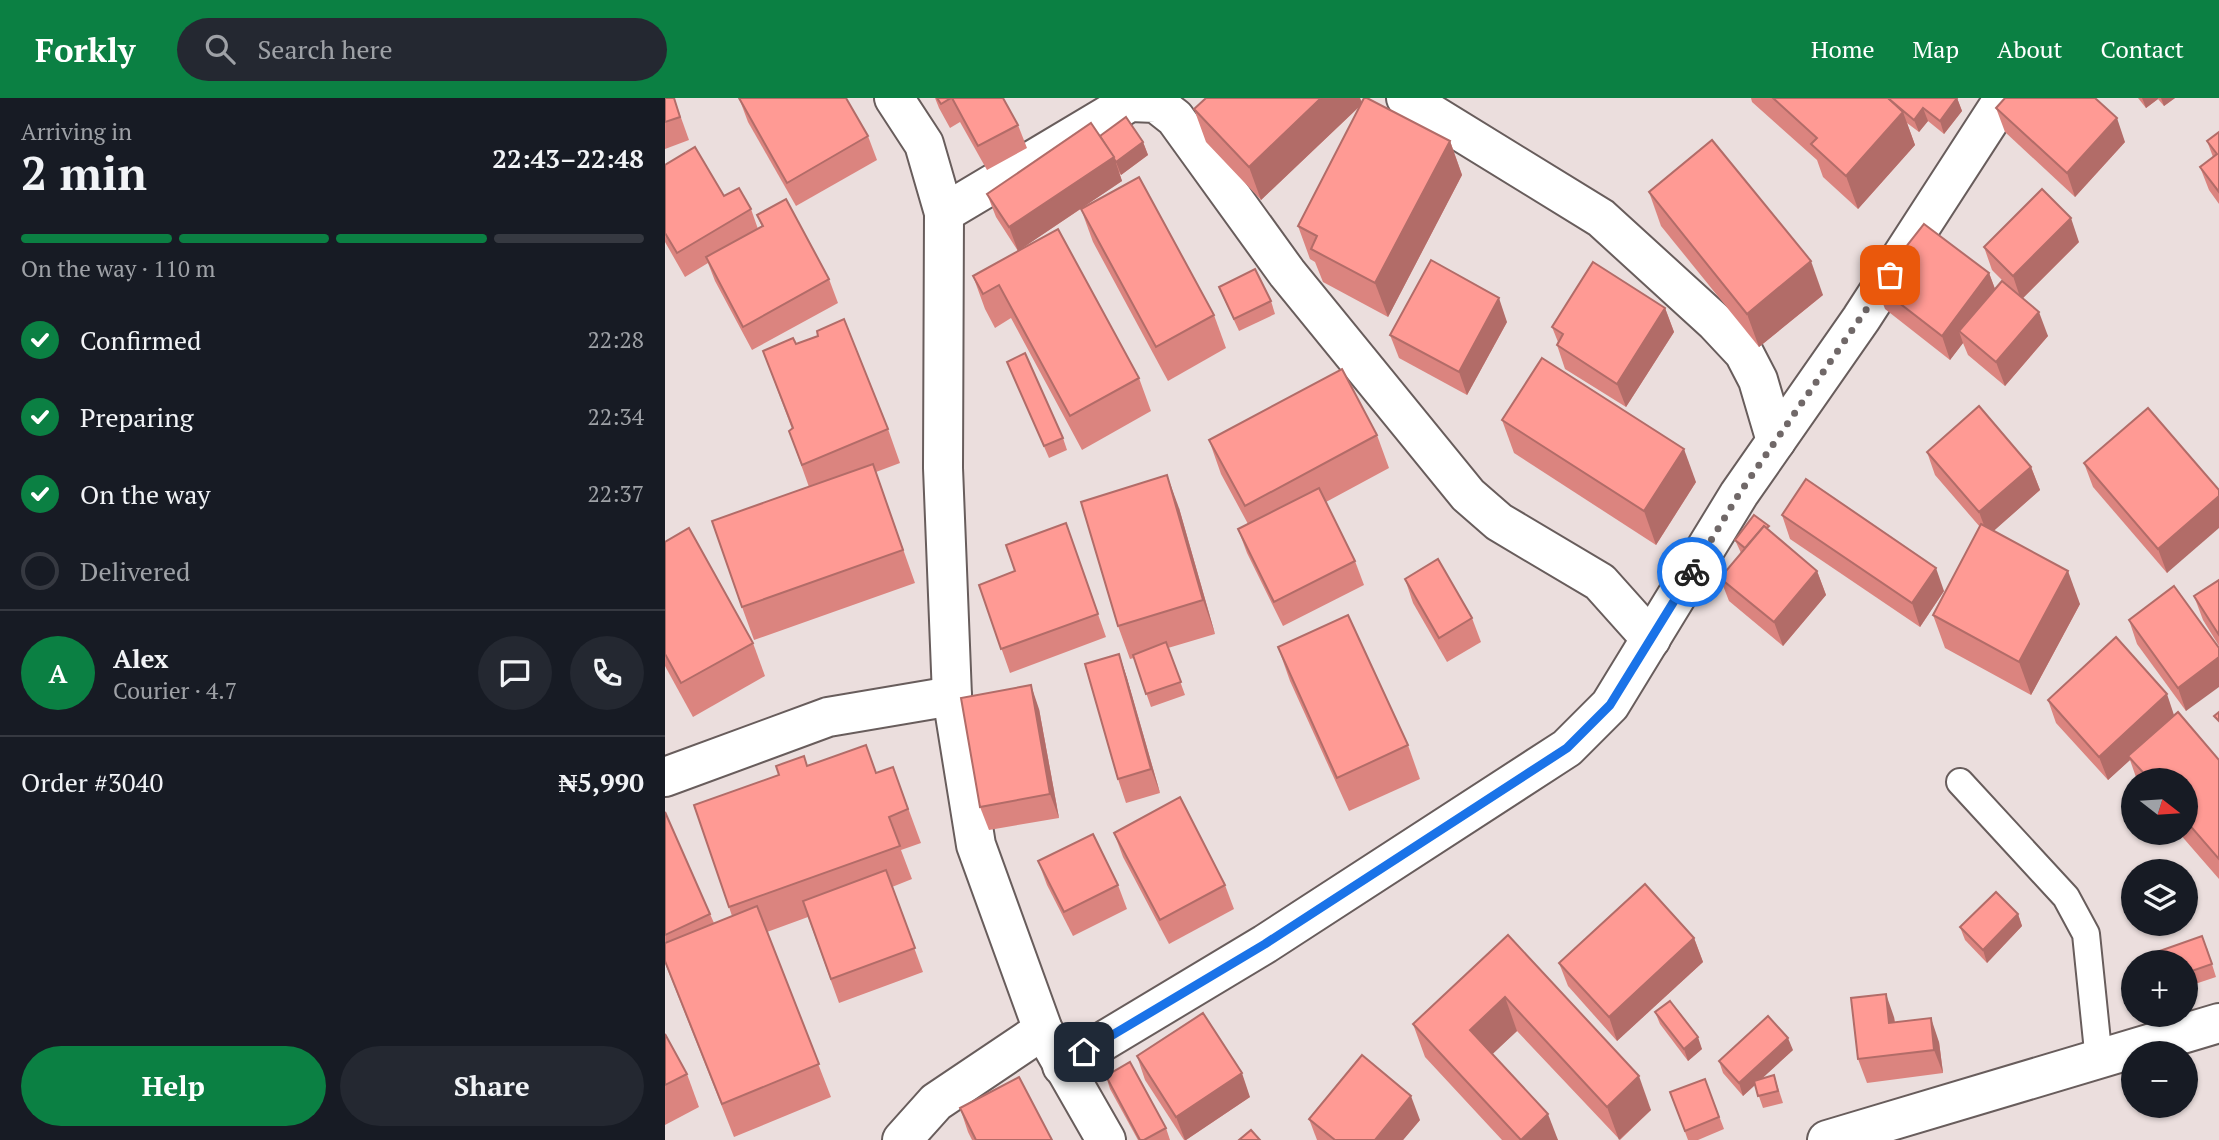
<!DOCTYPE html>
<meta charset="utf-8">
<style>
:root{--surface:#171b24;--page:#242831;--text:#f1f3f6;--muted:#9ea1a6;--line:#363941;--accent:#0b8043}
body{margin:0;font-family:"PT Serif",serif;background:var(--page);color:var(--text);height:100vh;display:flex;flex-direction:column;font-size:26px;white-space:nowrap}
*{box-sizing:border-box;margin:0}
p{font-size:23px;color:var(--muted)}
.icon{flex:none;width:38px;height:38px;fill:none;stroke:currentColor;stroke-width:2;stroke-linecap:round;stroke-linejoin:round}
.map{position:relative;flex:1;overflow:hidden}
.sheet{display:flex;flex-direction:column;background:var(--surface);width:665px}
.sheet>*{flex:none}
.needle{width:46px;rotate:107deg}
.controls{position:absolute;left:1456px;top:670px;display:grid;gap:14px}
.controls a{display:grid;place-items:center;width:77px;height:77px;border-radius:50%;background:var(--surface);box-shadow:0 2px 5px #0004;font-size:35px}
.pin{position:absolute;display:grid;place-items:center;width:60px;height:60px;color:#fff;margin:-30px;border-radius:14px;box-shadow:0 4px 10px #0006}
.courier{position:absolute;display:grid;place-items:center;width:70px;height:70px;margin:-35px;border:5px solid #1a73e8;border-radius:50%;background:#fff;color:#222;box-shadow:0 2px 9px #0007}
.head em{font-style:normal;font-weight:700}
.head div{display:flex;flex-direction:column-reverse}
.head{display:flex;align-items:center;justify-content:space-between;height:119px;padding:0 21px}
h1{font-size:46px;font-weight:700;line-height:52px}
.bar{display:grid;grid-template-columns:repeat(4,1fr);gap:10px 7px;align-content:center;height:84px;padding:0 21px}
.bar i{height:9px;border-radius:5px;background:var(--line)}
.bar .current{background:var(--accent)}
.bar p{grid-column:span 4}
.line{display:flex;align-items:center;gap:18px;padding:0 21px;border-top:2px solid var(--line)}
.line div{flex:1}
.round{display:grid;place-items:center;flex:none;width:74px;height:74px;border-radius:37px;background:var(--page)}
ol{padding:0 21px;list-style:none}
li{display:flex;align-items:center;gap:21px;height:77px}
li p{margin-inline-start:auto}
li .icon{padding:7px;border-radius:50%;background:var(--accent);color:#fff;stroke-width:4}
li:last-child{color:var(--muted)}
li i{width:38px;height:38px;border:4px solid var(--line);border-radius:50%}
.primary-button{display:flex;gap:14px;margin-top:auto;padding:14px 21px}
.primary-button a{flex:1;height:80px;border-radius:42px;background:var(--accent);color:#fff;font-size:28px;font-weight:700;line-height:80px;text-align:center}
.primary-button a+a{background:var(--page);color:var(--text)}
header{display:flex;align-items:center;gap:42px;box-sizing:border-box;height:98px;padding:0 35px;background:var(--accent);color:#fff}
header strong{font-size:33px}
nav{display:flex;gap:38px;margin-inline-start:auto;font-size:24px}
.search{width:490px;height:63px;background:var(--page);display:flex;align-items:center;gap:18px;box-sizing:border-box;padding:0 24px;border-radius:38px;color:var(--muted);font-size:26px}
main{display:flex;flex:1;min-height:0}
.map>svg:first-child{display:block}
.lines{fill:none;stroke-linecap:round;stroke-linejoin:round}
.service-casing{stroke:#685d5c;stroke-width:30}
.minor-casing{stroke:#685d5c;stroke-width:42}
.tertiary-casing{stroke:#685d5c;stroke-width:42}
.service{stroke:#fff;stroke-width:26}
.minor{stroke:#fff;stroke-width:38}
.tertiary{stroke:#fff;stroke-width:38}
.wall{fill:#db847f}
.shaded-wall{fill:#b26c68}
.building{fill:#ff9a94;stroke:#b26c68;stroke-width:2}
.done{stroke:#706868;stroke-width:7;stroke-dasharray:0 12.6}
.route{stroke:#1a73e8;stroke-width:9}
</style>
<header>
<strong>Forkly</strong>
<div class="search"><svg class="icon" aria-label="search" viewBox="0 0 24 24"><circle cx="10" cy="10" r="6"/><path d="M15 15l6 6"/></svg>Search here</div>
<nav><a>Home</a><a>Map</a><a>About</a><a>Contact</a></nav>
</header>
<main>
<section class="sheet">
<div class="head"><div><h1>2 min</h1><p>Arriving in</p></div><em>22:43–22:48</em></div>
<div class="bar"><i class="current"></i><i class="current"></i><i class="current"></i><i></i><p>On the way · 110 m</p></div>
<ol>
<li><svg class="icon" aria-label="check" viewBox="0 0 24 24"><path d="M5 12l5 5 9-10"/></svg>Confirmed<p>22:28</p></li>
<li><svg class="icon" aria-label="check" viewBox="0 0 24 24"><path d="M5 12l5 5 9-10"/></svg>Preparing<p>22:34</p></li>
<li><svg class="icon" aria-label="check" viewBox="0 0 24 24"><path d="M5 12l5 5 9-10"/></svg>On the way<p>22:37</p></li>
<li><i></i>Delivered</li>
</ol>
<div class="line" style="height:126px"><b class="round" style="background:var(--accent);color:#fff">A</b><div><b>Alex</b><p>Courier · 4.7</p></div><a class="round"><svg class="icon" aria-label="chat" viewBox="0 0 24 24"><path d="M4 5h16v11H9l-5 4z"/></svg></a><a class="round"><svg class="icon" aria-label="phone" viewBox="0 0 24 24"><path d="M5 4h4l2 5-3 2q2 4 5 5l2-3 5 2v4C11 20 4 13 5 4z"/></svg></a></div>
<div class="line" style="height:91px"><div>Order #3040</div><b>₦5,990</b></div>
<div class="primary-button"><a>Help</a><a>Share</a></div>
</section>
<div class="map">
<svg width="1554" height="1042" viewBox="0 0 1554 1042">
<rect width="100%" height="100%" fill="#ebdedd"/>
<g class="lines">
<g class="service-casing">
<path id="service" d="M1295,684L1401,799L1421,836L1434,963"/>
</g>
<g class="minor-casing">
<g id="minor">
<path d="M229,0L259,46L279,115L278,370L287,598L311,747L378,932L441,1042"/>
<path d="M741,0L936,120L1050,224L1079,255L1093,282L1111,343"/>
<path d="M279,115L465,4L491,5L510,20L622,175L803,397L834,424L935,484L986,541"/>
<path d="M0,679L163,619L287,598"/>
<path d="M397,968L600,846L902,650L945,607L1074,396L1196,221L1339,0"/>
<path d="M237,1042L271,1004L378,932"/>
</g>
</g>
<g class="tertiary-casing">
<path id="tertiary" d="M1162,1042L1554,925"/>
</g>
<use href="#service" class="service"/>
<use href="#minor" class="minor"/>
<use href="#tertiary" class="tertiary"/>
</g>
<g class="wall">
<path d="M0,0H9L24,42L0,51Z"/>
<path d="M74,0L203,38L212,62L131,108L83,24Z"/>
<path d="M270,0H338L353,27L362,50L322,72L295,24L285,30L274,10Z"/>
<path d="M541,0H695L697,4L785,43L797,77L723,219L658,184L650,164L645,161L633,128L695,8L596,102L541,44L529,11Z"/>
<path d="M1086,0H1292L1297,13L1279,36L1263,23L1254,34L1242,25L1250,47L1193,111L1158,79L1152,62L1087,4Z"/>
<path d="M1473,0H1510L1499,8L1493,1L1481,10Z"/>
<path d="M1331,10L1460,44L1410,99L1340,34Z"/>
<path d="M1554,34V106L1544,92L1535,69L1548,59L1542,43Z"/>
<path d="M435,38L478,44L483,57L456,77L454,74L457,83L353,153L331,119L322,96Z"/>
<path d="M0,67L59,98L86,111L93,131L97,129L92,117L164,181L173,205L87,252L50,183L43,165L20,179L0,144Z"/>
<path d="M984,94L1158,197L1094,249L996,128Z"/>
<path d="M416,111L549,217L561,250L503,283L428,144Z"/>
<path d="M393,131L474,280L486,313L417,352L346,220L330,230L320,211L308,178Z"/>
<path d="M1414,144L1358,200L1383,238L1340,288L1303,257L1298,245L1285,262L1220,211L1211,187L1324,175L1330,191L1339,184L1327,172L1319,149Z"/>
<path d="M554,189L606,203L610,216L574,233L559,201Z"/>
<path d="M1000,210L1009,234L961,309L900,271L892,247L893,244L887,229Z"/>
<path d="M842,224L802,297L734,260L725,237Z"/>
<path d="M131,246L223,331L235,365L211,374L250,485L89,542L77,509L144,389L124,333L127,331L98,253Z"/>
<path d="M342,264L398,340L402,352L384,360Z"/>
<path d="M837,322L1031,384L991,447L849,355Z"/>
<path d="M712,337L724,370L661,404L690,463L699,487L618,528L582,455L573,431L583,426L556,376L544,342Z"/>
<path d="M1262,354L1366,369L1375,392L1328,433L1415,506L1366,597L1280,550L1268,517L1315,429L1270,377Z"/>
<path d="M1419,365L1554,392L1502,475L1428,389Z"/>
<path d="M514,410L550,536L503,550L520,597L486,609L469,560L465,561L453,528Z"/>
<path d="M1117,417L1279,493L1255,529L1125,441Z"/>
<path d="M401,425L441,539L345,575L314,487L350,473Z"/>
<path d="M1106,434L1152,473L1161,497L1118,548L1064,503L1055,480L1076,455L1070,442Z"/>
<path d="M0,444L88,545L100,578L28,619L0,568Z"/>
<path d="M740,481L807,520L816,544L782,564L748,505Z"/>
<path d="M1554,482V548L1538,522L1529,498Z"/>
<path d="M1464,522L1554,550L1521,613L1472,546Z"/>
<path d="M613,549L743,647L755,681L684,713L625,583Z"/>
<path d="M454,556L462,580L495,695L461,705L453,681Z"/>
<path d="M1383,602L1510,618L1554,662V781L1514,735H1521V682H1472L1465,662L1443,682L1391,625Z"/>
<path d="M374,611L394,720L324,732L315,709Z"/>
<path d="M143,668L211,675L228,669L256,745L236,752L247,781L227,789L258,874L174,905L143,819L102,834L166,999L69,1039L0,865V714L49,825L67,818L64,809Z"/>
<path d="M449,735L560,787L569,811L504,846L458,759Z"/>
<path d="M373,763L453,787L462,811L408,838L382,787Z"/>
<path d="M1353,816L1357,828L1322,865L1300,842L1295,829Z"/>
<path d="M843,837L986,1012L955,1042L852,933L827,956L893,1042H837L760,959L748,926Z"/>
<path d="M1029,840L1038,864L952,943L903,888L894,865Z"/>
<path d="M1542,850L1551,879L1521,889V864Z"/>
<path d="M990,914L1037,951L1023,963L995,926Z"/>
<path d="M1229,919L1230,924L1274,944L1278,975L1202,985L1193,961Z"/>
<path d="M0,936L22,976L34,1009L0,1027Z"/>
<path d="M1128,952L1097,980L1109,977L1118,1005L1098,1010L1090,987L1078,998L1058,975L1054,963Z"/>
<path d="M472,958L585,999L521,1042H519L480,982Z"/>
<path d="M441,978L501,1030L505,1042H473L445,991Z"/>
<path d="M1040,981L1059,1031L1033,1042H1023L1005,994Z"/>
<path d="M295,1010L387,1042H307L303,1034Z"/>
<path d="M644,1021L755,1022L738,1042H652Z"/>
</g>
<g class="shaded-wall">
<path d="M656,0H695L697,6L596,102L584,69Z"/>
<path d="M1292,0L1297,13L1279,36L1275,23Z"/>
<path d="M1477,0H1493V1L1481,10Z"/>
<path d="M1496,0H1510L1499,8Z"/>
<path d="M1258,10L1263,23L1254,34L1249,22Z"/>
<path d="M1238,14L1250,47L1193,111L1181,78Z"/>
<path d="M1452,20L1460,44L1410,99L1402,75Z"/>
<path d="M785,43L797,77L723,219L710,185Z"/>
<path d="M478,44L483,57L456,77L451,64Z"/>
<path d="M449,59L457,83L353,153L344,129Z"/>
<path d="M1406,120L1414,144L1356,202L1348,178Z"/>
<path d="M1146,163L1158,197L1094,249L1082,216Z"/>
<path d="M1324,175L1333,199L1294,233L1298,245L1285,262L1277,238Z"/>
<path d="M834,200L842,224L802,297L794,274Z"/>
<path d="M1000,210L1009,234L961,309L952,286Z"/>
<path d="M1374,214L1383,238L1340,288L1331,264Z"/>
<path d="M1019,351L1031,384L991,447L979,413Z"/>
<path d="M1366,369L1375,392L1323,438L1314,414Z"/>
<path d="M502,377L514,410L550,536L538,502Z"/>
<path d="M1554,398V430L1502,475L1493,451Z"/>
<path d="M1271,470L1279,493L1255,529L1247,505Z"/>
<path d="M1152,473L1161,497L1118,548L1109,524Z"/>
<path d="M1403,473L1415,506L1366,597L1354,564Z"/>
<path d="M454,556L462,580L495,695L486,671Z"/>
<path d="M1554,559V589L1521,613L1513,590Z"/>
<path d="M366,587L374,611L394,720L385,696Z"/>
<path d="M1502,596L1510,620L1463,658L1465,662L1443,682L1434,659Z"/>
<path d="M1353,816L1357,828L1322,865L1318,852Z"/>
<path d="M1029,840L1038,864L952,943L944,919Z"/>
<path d="M1221,896L1229,919L1232,949L1224,925Z"/>
<path d="M840,899L852,933L817,966L805,932Z"/>
<path d="M1266,920L1274,944L1278,975L1269,952Z"/>
<path d="M1033,939L1037,951L1023,963L1019,951Z"/>
<path d="M1123,940L1128,952L1078,998L1074,985Z"/>
<path d="M577,975L585,999L521,1042H520L511,1019Z"/>
<path d="M974,978L986,1012L954,1042L942,1009Z"/>
<path d="M746,998L755,1022L738,1042H710Z"/>
<path d="M883,1016L893,1042H856Z"/>
</g>
<g class="building">
<path d="M0,0H9L15,19L0,24Z"/>
<path d="M74,0H181L203,38L122,85Z"/>
<path d="M272,0H286L276,6Z"/>
<path d="M287,0H338L353,27L313,48Z"/>
<path d="M541,0H656L584,69L529,11Z"/>
<path d="M699,0H702L785,43L710,185L646,151L652,138L633,128Z"/>
<path d="M1108,0H1223L1238,14L1181,78L1146,46L1152,40Z"/>
<path d="M1223,0H1292L1275,23L1258,10L1249,22Z"/>
<path d="M1340,0H1430L1452,20L1402,75L1331,10Z"/>
<path d="M461,19L478,44L451,64L435,38Z"/>
<path d="M426,25L449,59L344,129L322,96Z"/>
<path d="M1554,34V94L1535,69L1552,56L1542,43Z"/>
<path d="M1047,42L1146,163L1082,216L984,94Z"/>
<path d="M30,49L59,98L74,90L86,111L12,155L0,135V67Z"/>
<path d="M474,79L549,217L491,249L416,111Z"/>
<path d="M1377,91L1406,120L1348,178L1319,149Z"/>
<path d="M121,101L164,181L78,229L41,159L98,128L92,117Z"/>
<path d="M1259,126L1324,175L1277,238L1211,187Z"/>
<path d="M393,131L474,280L405,318L334,187L318,196L308,178Z"/>
<path d="M766,162L834,200L794,274L725,237Z"/>
<path d="M928,164L1000,210L952,286L892,247L898,236L887,229Z"/>
<path d="M590,171L606,203L569,221L554,189Z"/>
<path d="M1337,183L1374,214L1331,264L1294,233Z"/>
<path d="M179,221L223,331L137,367L124,333L128,330L98,253L128,240L131,246L153,238L152,233Z"/>
<path d="M360,255L398,340L379,348L342,264Z"/>
<path d="M877,260L1019,351L979,413L837,322Z"/>
<path d="M677,271L712,337L580,408L544,342Z"/>
<path d="M1314,308L1366,369L1314,414L1262,354Z"/>
<path d="M1483,310L1554,392V398L1493,451L1419,365Z"/>
<path d="M208,366L238,452L77,509L47,423Z"/>
<path d="M502,377L538,502L453,528L416,404Z"/>
<path d="M1141,381L1271,470L1247,505L1117,417Z"/>
<path d="M654,390L690,463L609,504L573,431Z"/>
<path d="M1089,417L1104,428L1102,430L1099,428L1080,450L1070,442Z"/>
<path d="M401,425L433,516L336,551L314,487L350,473L341,447Z"/>
<path d="M1316,426L1403,473L1354,564L1268,517Z"/>
<path d="M1099,428L1152,473L1109,524L1055,480Z"/>
<path d="M24,430L88,545L16,585L0,556V444Z"/>
<path d="M773,461L807,520L774,540L740,481Z"/>
<path d="M1554,482V537L1529,498Z"/>
<path d="M1509,488L1554,550V559L1513,590L1464,522Z"/>
<path d="M683,517L743,647L672,680L613,549Z"/>
<path d="M1451,539L1502,596L1434,659L1383,602Z"/>
<path d="M501,544L516,584L481,596L468,557Z"/>
<path d="M454,556L486,671L453,681L420,566Z"/>
<path d="M366,587L385,696L315,709L296,600Z"/>
<path d="M1513,614L1554,662V761L1521,723V682H1485L1463,658Z"/>
<path d="M1554,614V623L1549,618Z"/>
<path d="M201,647L211,675L228,669L243,711L224,719L235,748L64,809L29,707L114,677L111,668L139,658L142,668Z"/>
<path d="M515,699L560,787L495,822L449,735Z"/>
<path d="M0,714L45,816L0,837Z"/>
<path d="M428,736L453,787L399,814L373,763Z"/>
<path d="M221,772L250,850L166,881L138,803Z"/>
<path d="M980,786L1029,840L944,919L894,865Z"/>
<path d="M1331,794L1353,816L1318,852L1295,829Z"/>
<path d="M92,808L154,966L57,1006L0,863V845Z"/>
<path d="M843,837L974,978L942,1009L840,899L805,932L883,1016L856,1042L748,926Z"/>
<path d="M1537,838L1547,866L1521,875V864H1476L1475,860Z"/>
<path d="M1221,896L1224,925L1266,920L1269,952L1193,961L1186,900Z"/>
<path d="M1005,903L1033,939L1019,951L990,914Z"/>
<path d="M538,915L577,975L511,1019L472,958Z"/>
<path d="M1103,918L1123,940L1074,985L1054,963Z"/>
<path d="M0,936L22,976L0,987Z"/>
<path d="M697,957L746,998L710,1042H670L644,1021Z"/>
<path d="M465,964L501,1030L479,1042H475L441,978Z"/>
<path d="M1109,977L1113,993L1093,998L1089,983Z"/>
<path d="M354,979L387,1042H311L295,1010Z"/>
<path d="M1040,981L1054,1019L1020,1033L1005,994Z"/>
<path d="M586,1032L595,1042H574Z"/>
</g>
<g class="lines">
<path class="done" d="M1027,474L1074,396L1225,177"/>
<path class="route" d="M419,954L600,846L902,650L945,607L1027,474"/>
</g>
</svg>
<div class="controls">
<a><svg class="needle" viewBox="-14 -14 28 28"><path d="M0-13l5 13h-10z" fill="#e53935"/><path d="M0 13l5-13h-10z" fill="#9ea1a6"/></svg></a>
<a><svg class="icon" aria-label="layers" viewBox="0 0 24 24"><path d="M12 4l9 5-9 5-9-5zM3 14l9 5 9-5"/></svg></a>
<a>+</a>
<a>−</a>
</div>
<div class="pin" style="left:1225px;top:177px;background:#ea580c"><svg class="icon" aria-label="bag" viewBox="0 0 24 24"><path d="M5 8h14l-1 12H6zM9 8a3 3 0 0 1 6 0"/></svg></div>
<div class="pin" style="left:419px;top:954px;background:#1f2937"><svg class="icon" aria-label="home" viewBox="0 0 24 24"><path d="M3 11l9-7 9 7M6 9v11h12V9"/></svg></div>
<div class="courier" style="left:1027px;top:474px"><svg class="icon" aria-label="bike" viewBox="0 0 24 24"><circle cx="6" cy="16" r="4"/><circle cx="18" cy="16" r="4"/><path d="M6 16l4-8h5l3 8M10 8l3 8H6M13 5h3"/></svg></div>
</div>
</main>
